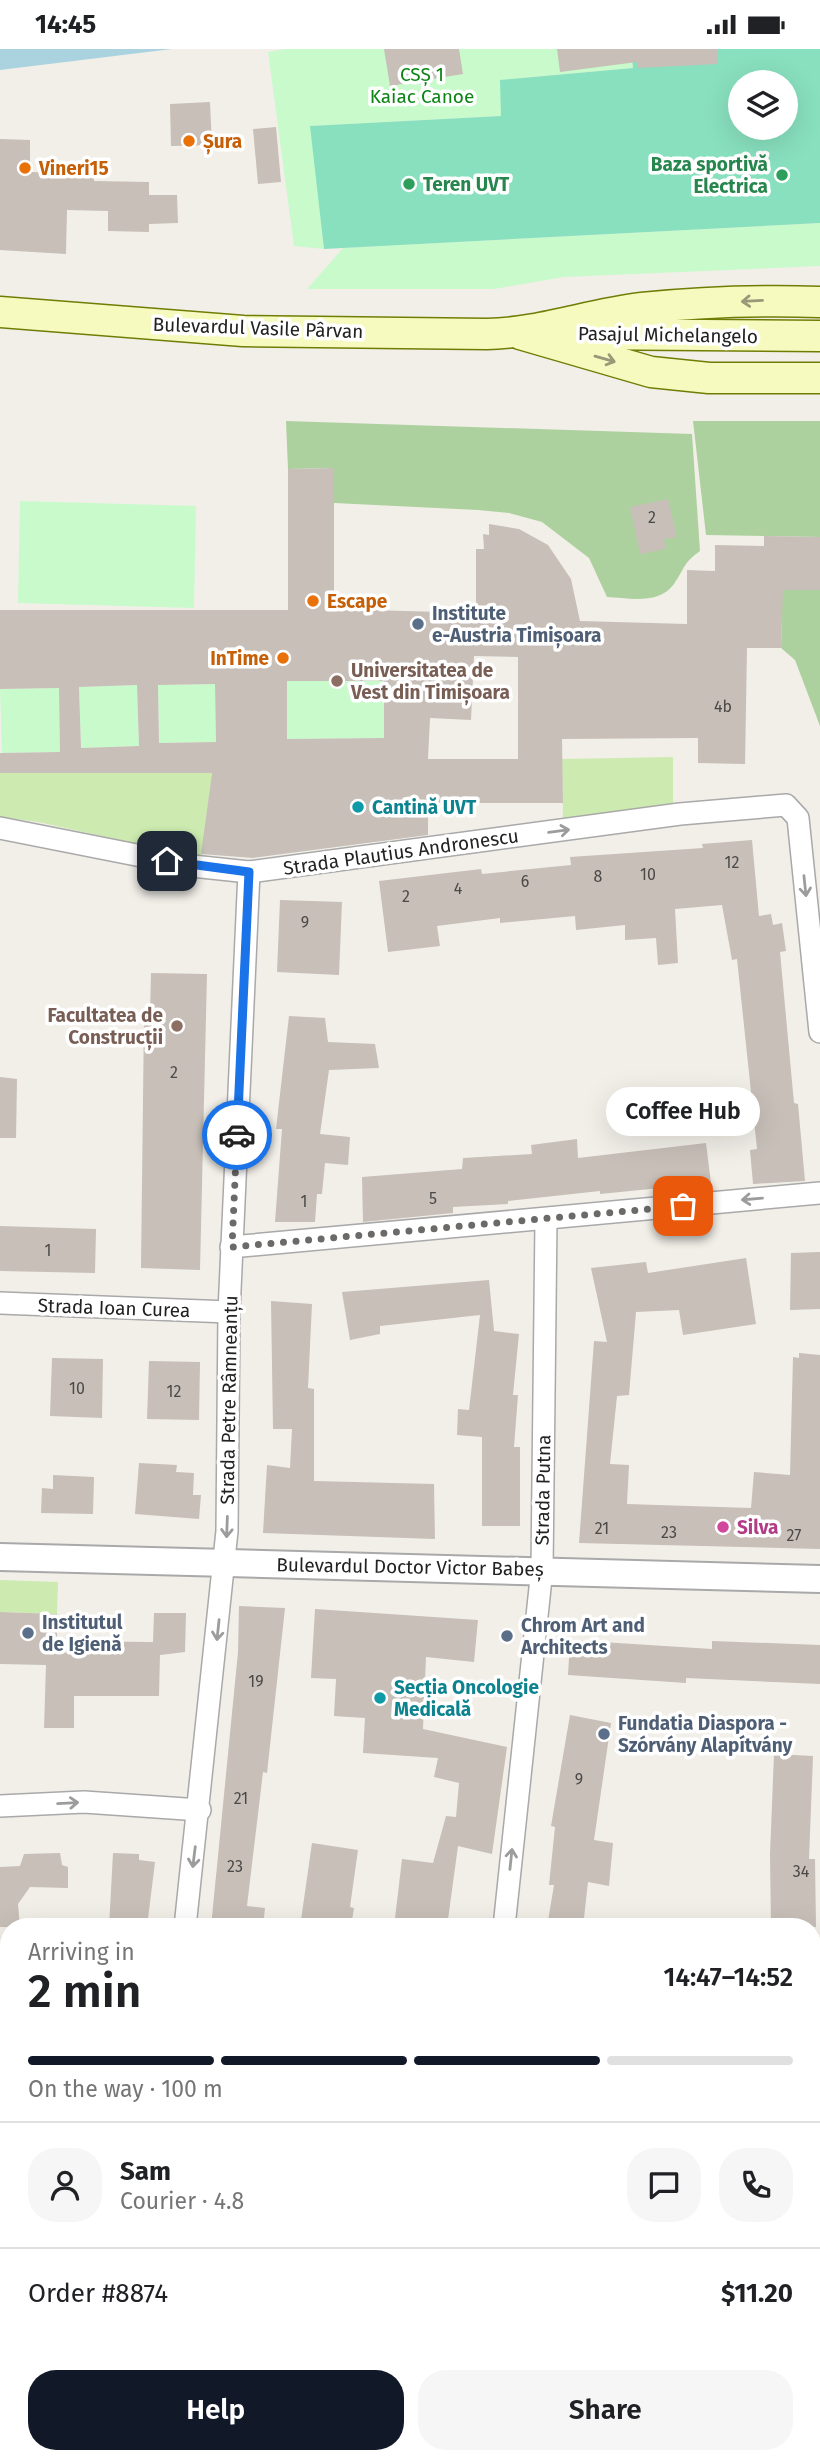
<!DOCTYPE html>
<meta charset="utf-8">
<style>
:root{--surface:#fff;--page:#f6f6f6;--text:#202124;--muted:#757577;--line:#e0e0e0;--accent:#111827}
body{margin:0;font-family:"Fira Sans",sans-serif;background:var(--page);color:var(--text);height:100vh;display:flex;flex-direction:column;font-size:26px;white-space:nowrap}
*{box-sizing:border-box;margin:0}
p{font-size:23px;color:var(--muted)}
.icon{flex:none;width:38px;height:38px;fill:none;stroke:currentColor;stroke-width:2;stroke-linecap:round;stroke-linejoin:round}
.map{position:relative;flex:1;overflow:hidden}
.details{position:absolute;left:0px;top:1869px;width:821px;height:546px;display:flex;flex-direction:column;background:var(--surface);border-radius:28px 28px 0 0;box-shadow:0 7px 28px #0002}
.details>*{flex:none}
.controls{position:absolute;left:728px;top:21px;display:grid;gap:14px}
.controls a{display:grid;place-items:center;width:70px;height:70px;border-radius:50%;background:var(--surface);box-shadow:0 7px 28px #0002;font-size:35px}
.pin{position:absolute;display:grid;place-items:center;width:60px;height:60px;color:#fff;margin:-30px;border-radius:14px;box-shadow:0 4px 10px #0006}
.courier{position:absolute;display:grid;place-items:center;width:70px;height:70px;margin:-35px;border:5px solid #1a73e8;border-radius:50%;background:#fff;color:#222;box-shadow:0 2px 9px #0007}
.bubble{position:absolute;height:49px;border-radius:24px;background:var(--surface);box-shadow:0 7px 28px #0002;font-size:23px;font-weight:600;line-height:49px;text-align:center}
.overview em{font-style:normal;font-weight:600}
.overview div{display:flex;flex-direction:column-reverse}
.overview{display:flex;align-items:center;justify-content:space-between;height:119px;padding:0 28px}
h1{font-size:46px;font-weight:600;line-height:52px}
.bar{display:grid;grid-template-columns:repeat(4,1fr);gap:10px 7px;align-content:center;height:84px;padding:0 28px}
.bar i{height:9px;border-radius:5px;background:var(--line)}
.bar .current{background:var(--accent)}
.bar p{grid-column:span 4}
.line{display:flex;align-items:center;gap:18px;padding:0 28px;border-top:2px solid var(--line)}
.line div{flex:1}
.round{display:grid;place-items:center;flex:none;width:74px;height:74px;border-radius:28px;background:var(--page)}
.primary-button{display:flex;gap:14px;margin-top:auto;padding:14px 28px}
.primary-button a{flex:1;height:80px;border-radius:28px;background:var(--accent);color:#fff;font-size:28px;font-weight:600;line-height:80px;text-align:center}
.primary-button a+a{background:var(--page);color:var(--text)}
.status{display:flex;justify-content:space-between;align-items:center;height:49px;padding:0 35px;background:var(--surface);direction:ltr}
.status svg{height:19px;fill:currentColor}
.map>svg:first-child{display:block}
.grass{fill:#cdebb0}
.forest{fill:#add19e}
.park{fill:#c8facc}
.pitch{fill:#88e0be;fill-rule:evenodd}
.water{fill:#aad3df}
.building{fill:#c7bfb8;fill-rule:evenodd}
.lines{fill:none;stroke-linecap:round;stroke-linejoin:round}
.minor-casing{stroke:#a9a9a9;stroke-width:24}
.tertiary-casing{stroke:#a9a9a9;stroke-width:30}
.secondary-casing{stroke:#707d05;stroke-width:33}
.minor{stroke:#fff;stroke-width:21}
.tertiary{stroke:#fff;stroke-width:26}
.secondary{stroke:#f7fabf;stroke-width:30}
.tram{stroke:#707070;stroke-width:2}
.oneway{stroke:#979978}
.oneway2{stroke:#9c9c9c}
.done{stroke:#6b6a68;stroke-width:7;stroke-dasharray:0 12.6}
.route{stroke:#1a73e8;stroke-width:9}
.food-dot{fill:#e8710a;stroke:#fff;stroke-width:2.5}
.leisure-dot{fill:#2e9e5b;stroke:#fff;stroke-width:2.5}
.service-dot{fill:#5c6f8a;stroke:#fff;stroke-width:2.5}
.education-dot{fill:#8d6e63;stroke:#fff;stroke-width:2.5}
.culture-dot{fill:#0f9aa8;stroke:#fff;stroke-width:2.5}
.hotel-dot{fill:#d1479c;stroke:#fff;stroke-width:2.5}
.labels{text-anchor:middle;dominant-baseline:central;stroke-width:7;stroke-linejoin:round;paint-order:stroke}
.number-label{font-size:16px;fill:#4b4948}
.park-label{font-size:19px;fill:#0c8416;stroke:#fff}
.food-label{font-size:19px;font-weight:bold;fill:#c56008;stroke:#fff;text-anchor:start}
.leisure-label{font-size:19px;font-weight:bold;fill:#27864d;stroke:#fff;text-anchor:end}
.street-label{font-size:19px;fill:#222;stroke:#fff}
.service-label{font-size:19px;font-weight:bold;fill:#4e5e75;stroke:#fff;text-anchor:start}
.education-label{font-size:19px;font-weight:bold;fill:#785e54;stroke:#fff;text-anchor:start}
.culture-label{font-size:19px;font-weight:bold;fill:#0d838f;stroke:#fff;text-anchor:start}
.hotel-label{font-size:19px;font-weight:bold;fill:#b23c85;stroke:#fff;text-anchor:start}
</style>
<div class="status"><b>14:45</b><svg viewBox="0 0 49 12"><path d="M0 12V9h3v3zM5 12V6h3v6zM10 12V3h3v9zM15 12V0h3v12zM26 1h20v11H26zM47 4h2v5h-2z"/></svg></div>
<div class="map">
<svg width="820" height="2415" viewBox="0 0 820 2415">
<rect width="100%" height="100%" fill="#f2efe9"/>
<g class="grass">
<path d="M673,708V756L563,772L562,710Z"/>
<path d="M0,724H212L201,809L38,773L0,768Z"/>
<path d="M0,1531L58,1533L57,1565L0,1563Z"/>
</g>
<g class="forest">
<path d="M286,372L692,385L700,502C683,514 685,519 674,535C659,556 629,549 607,548L589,509L542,473L509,464L478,461L334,454V419L288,420Z"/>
<path d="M693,372H820V488L706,486Z"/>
<path d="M756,540L820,541V677L795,611L781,599L782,561Z"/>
</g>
<g class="park">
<path d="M286,0H631L633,19L501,31V67L311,77L324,200L294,197L268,3Z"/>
<path d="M820,174V217L564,228L494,240H307L343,199Z"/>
<path d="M20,452L196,457L194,559L18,554Z"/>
<path d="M287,632H384V689L287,690Z"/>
<path d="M215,635L216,693L159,694L158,636Z"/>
<path d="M137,636L139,697L81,699L79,638Z"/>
<path d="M59,639L60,703L2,704L0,640Z"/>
</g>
<path class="pitch" d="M631,0H820V174L324,200L310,77L501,67L500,31L633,19ZM740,33H786V79H740Z"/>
<path class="water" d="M0,0H172L0,21Z"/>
<g class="building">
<path d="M384,0H459L463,25L390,37Z"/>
<path d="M557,0H717L718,15L638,19L637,13L560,23Z"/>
<path d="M210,53L212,96L171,97L170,55Z"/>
<path d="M276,78L281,133L258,135L253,80Z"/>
<path d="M0,90L30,91V123L94,125V132L149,133V146H177L178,174L149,175V183L108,182V162L67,161L66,205L0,201Z"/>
<path d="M334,419V560L476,564V500H484L483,485L489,486V475L519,480L548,496L571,530L580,572L687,575V521L715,522V496L764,497V487L820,488V541H783L781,599H747L745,715L698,714V689L562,690L563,754H428V786L253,809L201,805L212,724H0V704L60,703L59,639L0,640V561H288V420ZM474,607L518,608V710H428L430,669L471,671ZM287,632H384V689L287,690ZM215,635L216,693L159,694L158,636ZM137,636L139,697L81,699L79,638Z"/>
<path d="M668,450L677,488L664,490L666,500L640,505L630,458Z"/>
<path d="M752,791L759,867L771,865L773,876L782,874L786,902L780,903L794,1054L798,1055L805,1132L753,1135L750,1101L757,1100L737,910L732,911L722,856L675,860L678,914L658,916L656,889L625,891V876L576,881L575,867L500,874V869L437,877L440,897L388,903L379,832L481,820L482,825L571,816L570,808L703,799L702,795Z"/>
<path d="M280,851L342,853L339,926L277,923Z"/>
<path d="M151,924L207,925L200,1221L141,1219L144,967H150Z"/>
<path d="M289,967L325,969L328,993L375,995L379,1019L329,1021L320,1085L350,1088L348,1116L325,1114L322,1145H317L315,1173H275L282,1080H276Z"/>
<path d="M0,1028L17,1030L16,1089H0Z"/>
<path d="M577,1090L578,1109L706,1094L711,1134L600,1145V1142L508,1152V1155L453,1158V1164L363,1173L362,1128L462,1120L463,1109L532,1105L531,1096Z"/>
<path d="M0,1177L96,1180L95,1224L0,1222Z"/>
<path d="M820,1203V1260L790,1261L791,1204Z"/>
<path d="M746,1209L756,1275L683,1286L679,1261L636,1263L629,1346L617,1347L610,1415L629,1416L627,1455L751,1459L754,1423L790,1426L793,1308L799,1309V1304L820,1306V1500L579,1494L594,1292L607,1293L591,1219L646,1213L648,1224Z"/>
<path d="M489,1231L494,1282L519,1285L513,1346H518L514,1398H520V1477H482V1388L457,1386L458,1360L469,1361L480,1266L380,1277V1285L350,1291L342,1243Z"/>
<path d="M271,1252L312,1255L308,1339L314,1340V1432L434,1435L435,1490L263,1484L267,1416L290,1419L292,1380H273Z"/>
<path d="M52,1309L103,1310L102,1369L50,1367Z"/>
<path d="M149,1312L200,1313L199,1371L147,1370Z"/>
<path d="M139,1414L177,1416L176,1423L194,1424L193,1446H201L199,1470L135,1465Z"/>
<path d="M53,1426L94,1428L93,1465L41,1464L42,1439L53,1440Z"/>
<path d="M239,1557L285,1559L267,1724L263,1723L247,1857L265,1859L263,1878H211L238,1603Z"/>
<path d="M315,1560L478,1571L474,1613L426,1608L423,1680L507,1698L492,1805L458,1797L447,1878H394L402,1810L433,1814L446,1767L456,1768L459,1734L434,1728L438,1709L363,1704L365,1669L334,1667L336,1630L311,1629Z"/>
<path d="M0,1563L57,1565V1592L153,1593L154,1564H186L185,1603L160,1606L159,1647H74V1679H44L46,1616L0,1615Z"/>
<path d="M570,1591L712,1600V1592L820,1596V1635L686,1629V1634L568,1626Z"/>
<path d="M570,1666L611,1674L594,1791L613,1794L609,1837L588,1833L583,1878H547L554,1836H549L555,1778L551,1777Z"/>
<path d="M774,1705L813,1707L809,1810H815L816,1878H771L770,1805Z"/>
<path d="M312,1794L358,1801L350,1858L354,1859L351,1878H300Z"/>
<path d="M60,1804L62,1816L68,1818V1839L30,1838L18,1855L20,1878H0V1818L20,1817L24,1805Z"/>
<path d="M113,1804L139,1805V1811L155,1813L147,1878H109Z"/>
</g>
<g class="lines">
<g class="minor-casing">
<g id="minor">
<path d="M0,779L192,817L249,823L680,765L786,756L798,769L820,983"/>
<path d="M231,1198L820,1144"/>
<path d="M0,1254L229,1263"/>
<path d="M0,1757L84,1753L200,1761"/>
<path d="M185,1878L227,1482L229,1263L249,823"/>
<path d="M504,1878L542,1520L546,1170"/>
<path d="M812,2014L820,2009"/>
<path d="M0,2063L9,2064"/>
<path d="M812,2328L820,2326"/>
<path d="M5,2415L17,2406"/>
<path d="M500,2415L522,2406"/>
</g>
</g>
<g class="tertiary-casing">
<path id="tertiary" d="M0,1508L820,1530"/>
</g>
<g class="secondary-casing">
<g id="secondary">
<path d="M0,263L243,282L487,285C540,284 590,265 642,259C701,253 761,251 820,253"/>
<path d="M520,285L651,323L709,329H820"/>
<path d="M576,285L820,287"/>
</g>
</g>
<use href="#minor" class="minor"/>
<use href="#tertiary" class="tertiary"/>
<use href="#secondary" class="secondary"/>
<g class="tram">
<path d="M812,2309L820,2307"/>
<path d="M450,2415L472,2406"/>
<path d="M476,2415L498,2406"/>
</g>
</g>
<defs><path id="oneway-shaft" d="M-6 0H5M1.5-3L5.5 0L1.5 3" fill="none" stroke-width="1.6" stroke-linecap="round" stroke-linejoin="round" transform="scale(1.75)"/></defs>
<g class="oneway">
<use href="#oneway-shaft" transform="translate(752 252) rotate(177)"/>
<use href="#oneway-shaft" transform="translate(605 310) rotate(16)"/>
</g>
<g class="oneway2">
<use href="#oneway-shaft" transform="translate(559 782) rotate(-8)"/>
<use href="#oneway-shaft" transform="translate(805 837) rotate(84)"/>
<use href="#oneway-shaft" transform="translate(752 1150) rotate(175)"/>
<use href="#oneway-shaft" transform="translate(227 1478) rotate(92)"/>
<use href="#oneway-shaft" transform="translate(218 1581) rotate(96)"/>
<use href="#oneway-shaft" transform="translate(68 1754) rotate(-3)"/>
<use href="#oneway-shaft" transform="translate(194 1808) rotate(97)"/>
<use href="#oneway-shaft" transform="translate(511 1810) rotate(-84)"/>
</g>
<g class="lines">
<path class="done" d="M237,1086L232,1198L683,1157"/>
<path class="route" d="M167,812L249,823L237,1086"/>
</g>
<g class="food-dot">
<circle cx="189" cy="92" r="7"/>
<circle cx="25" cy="119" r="7"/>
<circle cx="313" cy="552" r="7"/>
<circle cx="283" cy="609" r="7"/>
</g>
<g class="leisure-dot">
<circle cx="782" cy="126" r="7"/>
<circle cx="409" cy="135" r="7"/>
</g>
<g class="service-dot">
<circle cx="418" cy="575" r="7"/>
<circle cx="28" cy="1584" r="7"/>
<circle cx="507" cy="1587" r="7"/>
<circle cx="604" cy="1685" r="7"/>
</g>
<g class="education-dot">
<circle cx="337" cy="632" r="7"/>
<circle cx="177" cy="977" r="7"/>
</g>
<g class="culture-dot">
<circle cx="358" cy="758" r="7"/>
<circle cx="380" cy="1649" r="7"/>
</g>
<circle class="hotel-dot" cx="723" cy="1478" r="7"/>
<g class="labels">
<g class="number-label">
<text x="652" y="468">2</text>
<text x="723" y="657">4b</text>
<text x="732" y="813">12</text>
<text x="648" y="825">10</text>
<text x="598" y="827">8</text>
<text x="525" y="832">6</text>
<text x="458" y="839">4</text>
<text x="406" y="847">2</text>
<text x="305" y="873">9</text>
<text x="174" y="1023">2</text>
<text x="433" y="1149">5</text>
<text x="304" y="1152">1</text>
<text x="48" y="1201">1</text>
<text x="77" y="1339">10</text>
<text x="174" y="1342">12</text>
<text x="602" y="1479">21</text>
<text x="669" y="1483">23</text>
<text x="794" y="1486">27</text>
<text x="256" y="1632">19</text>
<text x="579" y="1730">9</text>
<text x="241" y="1749">21</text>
<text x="235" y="1817">23</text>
<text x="801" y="1822">34</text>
</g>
<g class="park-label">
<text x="422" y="25">CSȘ 1<tspan x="422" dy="22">Kaiac Canoe</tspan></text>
</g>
<g class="food-label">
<text x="203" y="92">Șura</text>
<text x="39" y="119">Vineri15</text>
<text x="327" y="552">Escape</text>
<text x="269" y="609" text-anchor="end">InTime</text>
</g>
<g class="leisure-label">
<text x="768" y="115">Baza sportivă<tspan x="768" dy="22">Electrica</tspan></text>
<text x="423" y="135" text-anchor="start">Teren UVT</text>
</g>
<g class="street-label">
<text transform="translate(258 279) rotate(2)">Bulevardul Vasile Pârvan</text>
<text transform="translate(668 286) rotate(1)">Pasajul Michelangelo</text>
<text transform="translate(401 803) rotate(-8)">Strada Plautius Andronescu</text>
<text transform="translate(114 1259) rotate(2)">Strada Ioan Curea</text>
<text transform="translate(229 1351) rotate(-89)">Strada Petre Râmneanțu</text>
<text transform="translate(543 1441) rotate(-89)">Strada Putna</text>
<text transform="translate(410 1518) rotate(1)">Bulevardul Doctor Victor Babeș</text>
</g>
<g class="service-label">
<text x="432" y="564">Institute<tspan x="432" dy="22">e-Austria Timișoara</tspan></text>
<text x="42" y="1573">Institutul<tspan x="42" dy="22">de Igienă</tspan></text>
<text x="521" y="1576">Chrom Art and<tspan x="521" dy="22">Architects</tspan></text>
<text x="618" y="1674">Fundatia Diaspora -<tspan x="618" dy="22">Szórvány Alapítvány</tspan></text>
</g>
<g class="education-label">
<text x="351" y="621">Universitatea de<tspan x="351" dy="22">Vest din Timișoara</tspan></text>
<text x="163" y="966" text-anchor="end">Facultatea de<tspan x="163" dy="22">Construcții</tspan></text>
</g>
<g class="culture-label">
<text x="372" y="758">Cantină UVT</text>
<text x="394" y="1638">Secția Oncologie<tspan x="394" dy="22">Medicală</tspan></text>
</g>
<g class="hotel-label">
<text x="737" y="1478">Silva</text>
</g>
</g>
</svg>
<div class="controls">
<a><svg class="icon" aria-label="layers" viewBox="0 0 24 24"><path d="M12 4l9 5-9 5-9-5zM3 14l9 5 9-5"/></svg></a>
</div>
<div class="pin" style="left:683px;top:1157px;background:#ea580c"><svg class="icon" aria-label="bag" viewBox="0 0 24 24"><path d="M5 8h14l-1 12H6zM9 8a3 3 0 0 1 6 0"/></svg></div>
<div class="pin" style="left:167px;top:812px;background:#1f2937"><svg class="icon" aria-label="home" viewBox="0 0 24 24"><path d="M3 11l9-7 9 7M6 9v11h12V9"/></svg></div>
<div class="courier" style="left:237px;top:1086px"><svg class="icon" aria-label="car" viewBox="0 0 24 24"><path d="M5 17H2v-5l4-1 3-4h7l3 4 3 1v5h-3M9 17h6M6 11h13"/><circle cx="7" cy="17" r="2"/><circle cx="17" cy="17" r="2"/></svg></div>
<div class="bubble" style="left:606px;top:1038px;width:154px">Coffee Hub</div>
<section class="details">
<div class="overview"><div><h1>2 min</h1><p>Arriving in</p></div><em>14:47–14:52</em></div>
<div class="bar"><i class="current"></i><i class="current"></i><i class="current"></i><i></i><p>On the way · 100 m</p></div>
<div class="line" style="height:126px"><a class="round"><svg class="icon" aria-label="person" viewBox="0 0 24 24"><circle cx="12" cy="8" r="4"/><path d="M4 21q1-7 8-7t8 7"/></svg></a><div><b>Sam</b><p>Courier · 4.8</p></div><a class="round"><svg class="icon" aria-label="chat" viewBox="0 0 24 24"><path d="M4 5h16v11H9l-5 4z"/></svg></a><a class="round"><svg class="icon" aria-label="phone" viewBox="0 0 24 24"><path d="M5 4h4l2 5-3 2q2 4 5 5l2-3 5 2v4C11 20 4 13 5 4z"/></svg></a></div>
<div class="line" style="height:91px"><div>Order #8874</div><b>$11.20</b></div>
<div class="primary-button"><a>Help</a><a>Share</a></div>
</section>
</div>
